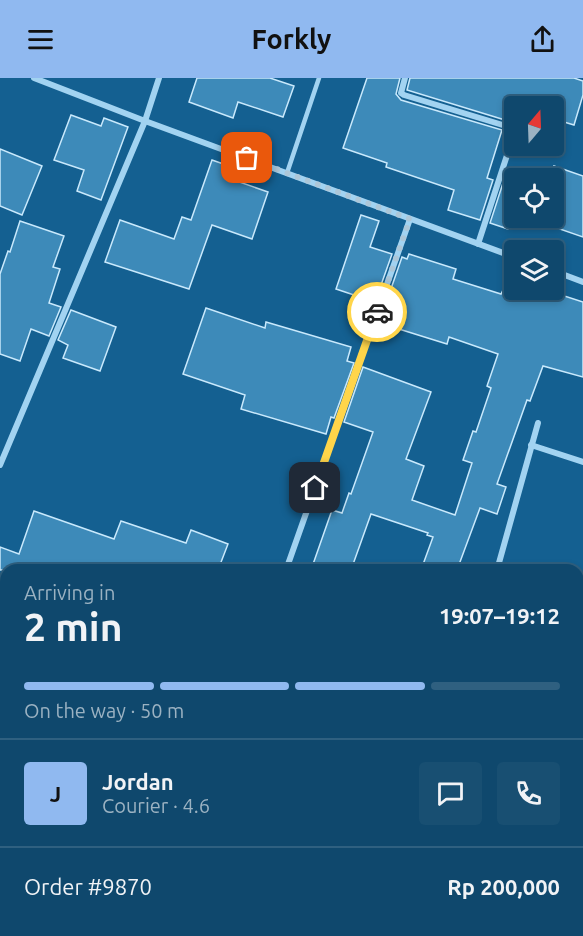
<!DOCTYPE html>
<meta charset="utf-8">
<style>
:root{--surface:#0f486d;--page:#184f72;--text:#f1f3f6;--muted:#9bb2c2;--line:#2f6080;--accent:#90b9f0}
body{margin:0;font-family:Ubuntu,sans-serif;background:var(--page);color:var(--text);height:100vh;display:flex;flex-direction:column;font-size:22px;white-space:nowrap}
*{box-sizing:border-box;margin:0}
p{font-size:20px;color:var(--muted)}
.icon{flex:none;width:33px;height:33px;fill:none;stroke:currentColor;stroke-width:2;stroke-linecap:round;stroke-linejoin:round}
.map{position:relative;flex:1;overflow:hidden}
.drawer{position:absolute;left:0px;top:486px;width:584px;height:372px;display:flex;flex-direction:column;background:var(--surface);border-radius:18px 18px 0 0;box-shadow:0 3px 9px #0003,0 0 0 2px var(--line)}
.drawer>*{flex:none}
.needle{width:39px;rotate:19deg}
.controls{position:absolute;left:504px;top:18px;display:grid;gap:12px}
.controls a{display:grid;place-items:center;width:60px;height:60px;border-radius:6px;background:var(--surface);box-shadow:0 3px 9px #0003,0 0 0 2px var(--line);font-size:30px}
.pin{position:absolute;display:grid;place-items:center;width:51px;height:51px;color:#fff;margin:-26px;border-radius:12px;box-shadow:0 3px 9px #0006}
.courier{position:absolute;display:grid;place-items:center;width:60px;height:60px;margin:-30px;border:4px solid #ffd54a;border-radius:50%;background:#fff;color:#222;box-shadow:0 2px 8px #0007}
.summary em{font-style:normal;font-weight:700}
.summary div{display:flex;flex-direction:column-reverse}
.summary{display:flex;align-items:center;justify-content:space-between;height:102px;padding:0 24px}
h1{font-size:39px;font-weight:700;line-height:45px}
.bar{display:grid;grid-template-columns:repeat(4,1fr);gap:9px 6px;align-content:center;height:72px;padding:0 24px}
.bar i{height:8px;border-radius:4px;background:var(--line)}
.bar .current{background:var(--accent)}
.bar p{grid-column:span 4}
.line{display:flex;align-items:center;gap:15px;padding:0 24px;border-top:2px solid var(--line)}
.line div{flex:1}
.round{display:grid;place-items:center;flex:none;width:63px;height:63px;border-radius:6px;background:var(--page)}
header{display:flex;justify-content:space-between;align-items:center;height:78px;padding:0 24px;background:var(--accent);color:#111;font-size:27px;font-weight:700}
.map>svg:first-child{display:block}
.building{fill:#3d8ab9;stroke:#c9e9fc;stroke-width:1.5}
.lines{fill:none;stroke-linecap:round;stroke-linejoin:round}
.service{stroke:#a2d3f1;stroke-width:4.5}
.minor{stroke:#a2d3f1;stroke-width:6}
.primary{stroke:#ecf6ff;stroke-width:15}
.done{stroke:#adc7d8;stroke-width:6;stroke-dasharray:0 10.8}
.route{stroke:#ffd54a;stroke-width:8}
</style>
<header><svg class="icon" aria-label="menu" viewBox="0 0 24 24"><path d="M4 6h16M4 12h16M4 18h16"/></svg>Forkly<svg class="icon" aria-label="share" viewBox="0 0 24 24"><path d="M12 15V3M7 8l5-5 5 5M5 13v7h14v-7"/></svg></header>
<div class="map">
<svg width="583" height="858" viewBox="0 0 583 858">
<rect width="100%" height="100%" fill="#146091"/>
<g class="building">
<path d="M197,0H270L294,8L283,39L238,24L233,40L189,24Z"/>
<path d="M367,0H400L396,16L401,22L502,52L487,100L493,102L480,142L448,132L454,112L386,89L387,85L343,70Z"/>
<path d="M410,0H574L583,3V17L574,47L554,41V28H514V34L508,32L505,42L407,12Z"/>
<path d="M71,37L101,48L104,40L128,49L101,122L77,113L84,92L54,82Z"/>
<path d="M0,71L42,88L22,137L0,128Z"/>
<path d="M212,82L232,89L228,100L268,114L252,161L212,147L189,211L105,184L120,142L174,161L182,139L191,142Z"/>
<path d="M554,88L583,98V159L554,149Z"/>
<path d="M503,105L514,109V131L508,151L490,145Z"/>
<path d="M361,137L379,143L370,169L392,176L375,224L336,211Z"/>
<path d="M20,143L64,158L53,189L60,191L49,225L61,229L49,258L31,251L20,283L0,276V196L8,173L10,174Z"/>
<path d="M409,176L456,191L453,201L501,216L503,212H546L583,224V299L543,288L530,323L527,322L497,406L506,409L497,436L480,430L457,492H421L433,459L427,457L428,455L371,436L351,492H311L332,432L342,435L349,415L351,416L373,354L344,344L363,289L431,314L406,381L424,388L412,422L455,437L472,385L463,382L473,353L476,354L491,310L487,308L498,276L449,259L447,266L386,247L392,230L385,228L402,179L407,181Z"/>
<path d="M206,230L265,250L266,244L351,269L347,283L354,285L334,340L331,339L326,356L241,331L245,317L183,296Z"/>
<path d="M71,232L116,249L100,293L63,280L68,267L58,262Z"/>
<path d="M34,433L114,461L121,443L186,465L191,452L228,466L218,492H0V469L19,476Z"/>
</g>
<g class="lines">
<g class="service">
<path d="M287,95L319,0"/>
<path d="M578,622L583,624"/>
<path d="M578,792L583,793"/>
</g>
<g class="minor">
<path d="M34,0L145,43L514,179"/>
<path d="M405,0L401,15L404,17L506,48L513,55V59L478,166"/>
<path d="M554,193L583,204"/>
<path d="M531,367L583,384"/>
<path d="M0,387L145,43L159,0"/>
<path d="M286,492L410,141"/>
<path d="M497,492L538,345"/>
<path d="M0,743L6,745"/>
<path d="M71,858L73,852"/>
<path d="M364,858L366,852"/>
</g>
<g class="primary">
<path d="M578,561L583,545"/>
<path d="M466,858L468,852"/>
</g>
</g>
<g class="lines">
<path class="done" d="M247,80L410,141L377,234"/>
<path class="route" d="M315,410L377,234"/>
</g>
</svg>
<div class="controls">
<a><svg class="needle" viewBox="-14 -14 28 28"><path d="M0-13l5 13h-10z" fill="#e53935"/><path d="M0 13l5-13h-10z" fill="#9bb2c2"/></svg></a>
<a><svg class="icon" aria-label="locate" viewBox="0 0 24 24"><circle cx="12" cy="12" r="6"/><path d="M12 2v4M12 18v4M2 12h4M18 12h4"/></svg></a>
<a><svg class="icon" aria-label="layers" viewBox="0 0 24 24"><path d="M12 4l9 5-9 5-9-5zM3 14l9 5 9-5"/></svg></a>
</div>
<div class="pin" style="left:247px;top:80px;background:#ea580c"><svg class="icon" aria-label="bag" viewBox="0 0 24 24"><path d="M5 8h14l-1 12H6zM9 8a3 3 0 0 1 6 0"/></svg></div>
<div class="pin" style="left:315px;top:410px;background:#1f2937"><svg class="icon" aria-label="home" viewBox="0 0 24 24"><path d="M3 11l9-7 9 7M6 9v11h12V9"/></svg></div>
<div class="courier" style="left:377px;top:234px"><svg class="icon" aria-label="car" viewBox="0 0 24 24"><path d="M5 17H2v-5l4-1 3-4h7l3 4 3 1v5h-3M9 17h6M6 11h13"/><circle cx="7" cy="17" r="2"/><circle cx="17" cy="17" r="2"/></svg></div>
<section class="drawer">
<div class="summary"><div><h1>2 min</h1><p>Arriving in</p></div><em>19:07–19:12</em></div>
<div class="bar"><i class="current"></i><i class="current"></i><i class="current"></i><i></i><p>On the way · 50 m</p></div>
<div class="line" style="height:108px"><b class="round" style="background:var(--accent);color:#111">J</b><div><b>Jordan</b><p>Courier · 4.6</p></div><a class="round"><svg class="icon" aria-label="chat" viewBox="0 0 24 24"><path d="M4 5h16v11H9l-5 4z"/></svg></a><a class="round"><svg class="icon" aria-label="phone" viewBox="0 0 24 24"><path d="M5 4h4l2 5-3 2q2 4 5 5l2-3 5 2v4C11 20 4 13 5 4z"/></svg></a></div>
<div class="line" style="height:78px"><div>Order #9870</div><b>Rp 200,000</b></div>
</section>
</div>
